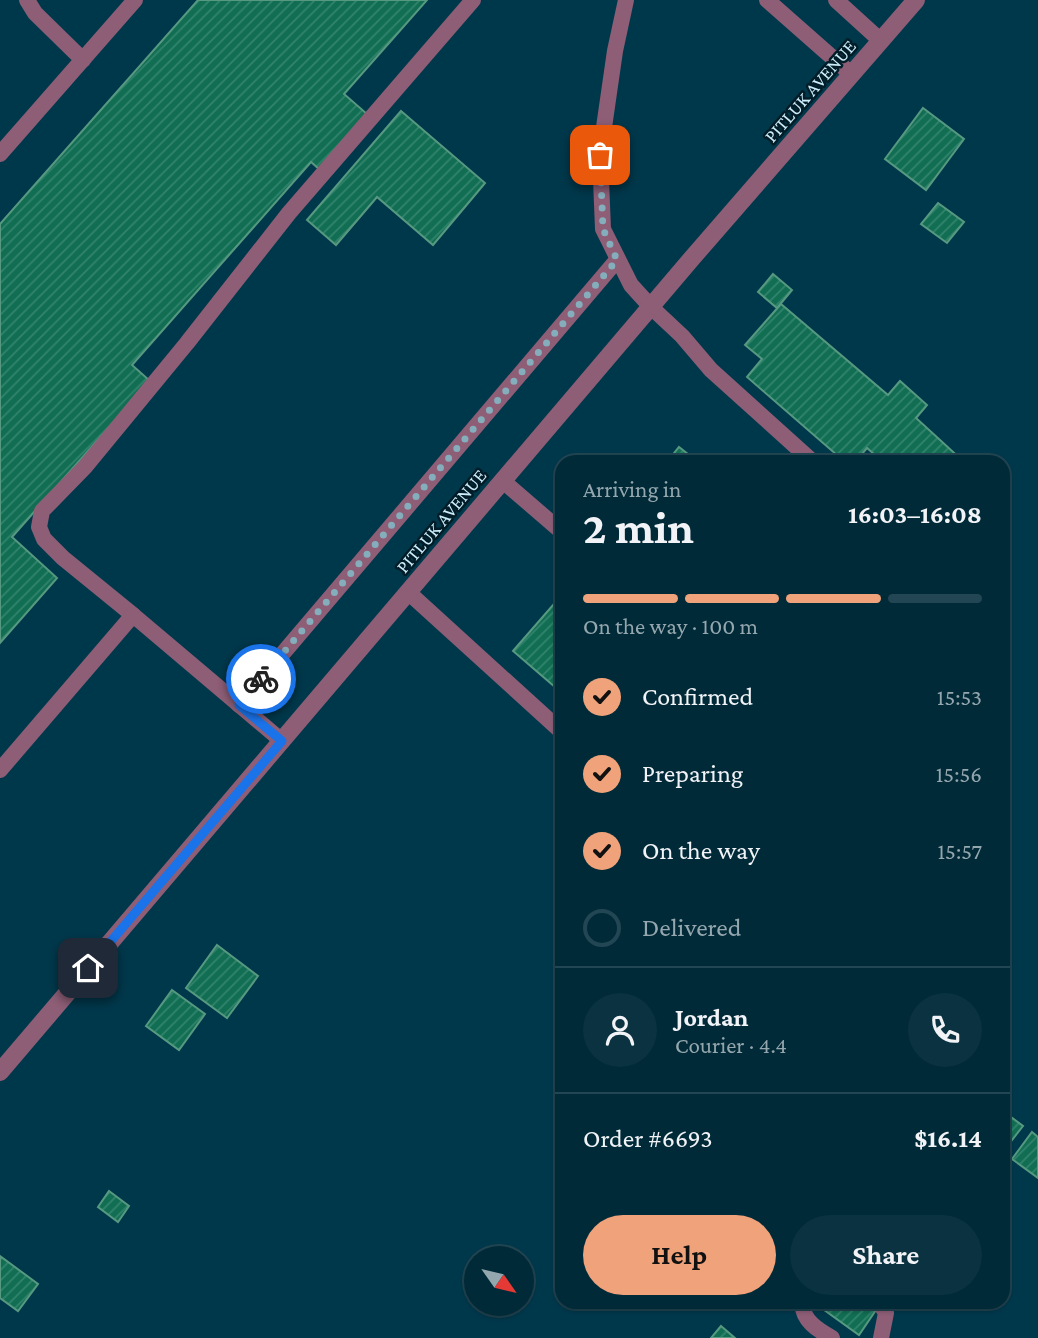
<!DOCTYPE html>
<meta charset="utf-8">
<style>
:root{--surface:#002a38;--page:#0a3240;--text:#f1f3f6;--muted:#95a7ae;--line:#224653;--accent:#f0a27a}
body{margin:0;font-family:"Crimson Pro",serif;background:var(--page);color:var(--text);height:100vh;display:flex;flex-direction:column;font-size:26px;white-space:nowrap}
*{box-sizing:border-box;margin:0}
p{font-size:23px;color:var(--muted)}
.icon{flex:none;width:38px;height:38px;fill:none;stroke:currentColor;stroke-width:2;stroke-linecap:round;stroke-linejoin:round}
.map{position:relative;flex:1;overflow:hidden}
.details{position:absolute;left:555px;top:455px;width:455px;height:854px;display:flex;flex-direction:column;background:var(--surface);border-radius:21px;box-shadow:0 2px 5px #0004,0 0 0 2px var(--line)}
.details>*{flex:none}
.needle{width:46px;rotate:124deg}
.controls{position:absolute;left:464px;top:1246px;display:grid;gap:14px}
.controls a{display:grid;place-items:center;width:70px;height:70px;border-radius:50%;background:var(--surface);box-shadow:0 2px 5px #0004,0 0 0 2px var(--line);font-size:35px}
.pin{position:absolute;display:grid;place-items:center;width:60px;height:60px;color:#fff;margin:-30px;border-radius:14px;box-shadow:0 4px 10px #0006}
.courier{position:absolute;display:grid;place-items:center;width:70px;height:70px;margin:-35px;border:5px solid #1a73e8;border-radius:50%;background:#fff;color:#222;box-shadow:0 2px 9px #0007}
.overview em{font-style:normal;font-weight:700}
.overview div{display:flex;flex-direction:column-reverse}
.overview{display:flex;align-items:center;justify-content:space-between;height:119px;padding:0 28px}
h1{font-size:46px;font-weight:700;line-height:52px}
.bar{display:grid;grid-template-columns:repeat(4,1fr);gap:10px 7px;align-content:center;height:84px;padding:0 28px}
.bar i{height:9px;border-radius:5px;background:var(--line)}
.bar .selected{background:var(--accent)}
.bar p{grid-column:span 4}
.line{display:flex;align-items:center;gap:18px;padding:0 28px;border-top:2px solid var(--line)}
.line div{flex:1}
.round{display:grid;place-items:center;flex:none;width:74px;height:74px;border-radius:37px;background:var(--page)}
ol{padding:0 28px;list-style:none}
li{display:flex;align-items:center;gap:21px;height:77px}
li p{margin-inline-start:auto}
li .icon{padding:7px;border-radius:50%;background:var(--accent);color:#111;stroke-width:4}
li:last-child{color:var(--muted)}
li i{width:38px;height:38px;border:4px solid var(--line);border-radius:50%}
.cta{display:flex;gap:14px;margin-top:auto;padding:14px 28px}
.cta a{flex:1;height:80px;border-radius:42px;background:var(--accent);color:#111;font-size:28px;font-weight:700;line-height:80px;text-align:center}
.cta a+a{background:var(--page);color:var(--text)}
.map>svg:first-child{display:block}
.building{fill:url(#building-hatch);stroke:#579980;stroke-width:2}
.lines{fill:none;stroke-linecap:round;stroke-linejoin:round}
.service{stroke:#8d5e76;stroke-width:16}
.minor{stroke:#8d5e76;stroke-width:18}
.done{stroke:#85aebd;stroke-width:7;stroke-dasharray:0 12.6}
.route{stroke:#1a73e8;stroke-width:9}
.labels{text-anchor:middle;dominant-baseline:central;stroke-width:5;stroke-linejoin:round;paint-order:stroke}
.street-label{font-size:19px;fill:#cdedfb;stroke:#021d28}
</style>
<div class="map">
<svg width="1038" height="1338" viewBox="0 0 1038 1338">
<defs>
<pattern id="building-hatch" width="6" height="6" patternUnits="userSpaceOnUse" patternTransform="scale(1.75)"><rect width="6" height="6" fill="#116e53"/><path d="M-1 1l2-2M0 6l6-6M5 7l2-2" fill="none" stroke="#32836d"/></pattern>
</defs>
<rect width="100%" height="100%" fill="#00384b"/>
<g class="building">
<path d="M198,0H427L344,94L367,114L319,169L311,162L132,365L150,381L12,537L57,578L0,643V224Z"/>
<path d="M923,108L964,139L926,190L885,159Z"/>
<path d="M401,111L485,183L433,245L377,197L336,245L307,220Z"/>
<path d="M938,203L964,222L947,243L921,224Z"/>
<path d="M773,274L792,290L777,308L758,292Z"/>
<path d="M781,304L888,395L900,381L927,405L916,418L964,462H883L867,448L855,462H845L747,377L762,359L745,345Z"/>
<path d="M679,447L698,462H667Z"/>
<path d="M554,604L562,611V693L513,651Z"/>
<path d="M217,945L258,976L227,1018L186,988Z"/>
<path d="M172,990L205,1014L179,1050L146,1026Z"/>
<path d="M1003,1111L1023,1126L1005,1149L1003,1148Z"/>
<path d="M1032,1132L1038,1137V1178L1012,1159Z"/>
<path d="M109,1191L129,1206L118,1222L98,1207Z"/>
<path d="M0,1256L38,1284L18,1311L0,1298Z"/>
<path d="M823,1302H871L878,1307L859,1335L820,1307Z"/>
<path d="M721,1326L735,1338H711Z"/>
</g>
<g class="lines">
<g class="service">
<path d="M27,0L35,13L83,60"/>
<path d="M626,0L615,51L600,155L603,229L631,285L651,307L682,336L711,370L813,462"/>
<path d="M767,0L851,74"/>
<path d="M836,0L881,41"/>
<path d="M0,154L135,0"/>
<path d="M503,481L562,532"/>
<path d="M408,592L562,732"/>
<path d="M133,615L63,558L44,539L39,527L42,511L85,467L187,343L289,213L473,0"/>
<path d="M239,705L617,260"/>
<path d="M0,770L133,615L282,741"/>
<path d="M803,1302C801,1320 818,1330 832,1338"/>
<path d="M879,1302L886,1313L881,1338"/>
</g>
<path class="minor" d="M0,1072L693,257L916,0"/>
</g>
<g class="lines">
<path class="done" d="M261,679L617,260L603,229L600,155"/>
<path class="route" d="M88,968L282,741L239,705L261,679"/>
</g>
<g class="labels">
<g class="street-label">
<text transform="translate(810 91) rotate(-49)">PITLUK AVENUE</text>
<text transform="translate(441 521) rotate(-50)">PITLUK AVENUE</text>
</g>
</g>
</svg>
<div class="controls">
<a><svg class="needle" viewBox="-14 -14 28 28"><path d="M0-13l5 13h-10z" fill="#e53935"/><path d="M0 13l5-13h-10z" fill="#95a7ae"/></svg></a>
</div>
<div class="pin" style="left:600px;top:155px;background:#ea580c"><svg class="icon" aria-label="bag" viewBox="0 0 24 24"><path d="M5 8h14l-1 12H6zM9 8a3 3 0 0 1 6 0"/></svg></div>
<div class="pin" style="left:88px;top:968px;background:#1f2937"><svg class="icon" aria-label="home" viewBox="0 0 24 24"><path d="M3 11l9-7 9 7M6 9v11h12V9"/></svg></div>
<div class="courier" style="left:261px;top:679px"><svg class="icon" aria-label="bike" viewBox="0 0 24 24"><circle cx="6" cy="16" r="4"/><circle cx="18" cy="16" r="4"/><path d="M6 16l4-8h5l3 8M10 8l3 8H6M13 5h3"/></svg></div>
<section class="details">
<div class="overview"><div><h1>2 min</h1><p>Arriving in</p></div><em>16:03–16:08</em></div>
<div class="bar"><i class="selected"></i><i class="selected"></i><i class="selected"></i><i></i><p>On the way · 100 m</p></div>
<ol>
<li><svg class="icon" aria-label="check" viewBox="0 0 24 24"><path d="M5 12l5 5 9-10"/></svg>Confirmed<p>15:53</p></li>
<li><svg class="icon" aria-label="check" viewBox="0 0 24 24"><path d="M5 12l5 5 9-10"/></svg>Preparing<p>15:56</p></li>
<li><svg class="icon" aria-label="check" viewBox="0 0 24 24"><path d="M5 12l5 5 9-10"/></svg>On the way<p>15:57</p></li>
<li><i></i>Delivered</li>
</ol>
<div class="line" style="height:126px"><a class="round"><svg class="icon" aria-label="person" viewBox="0 0 24 24"><circle cx="12" cy="8" r="4"/><path d="M4 21q1-7 8-7t8 7"/></svg></a><div><b>Jordan</b><p>Courier · 4.4</p></div><a class="round"><svg class="icon" aria-label="phone" viewBox="0 0 24 24"><path d="M5 4h4l2 5-3 2q2 4 5 5l2-3 5 2v4C11 20 4 13 5 4z"/></svg></a></div>
<div class="line" style="height:91px"><div>Order #6693</div><b>$16.14</b></div>
<div class="cta"><a>Help</a><a>Share</a></div>
</section>
</div>
